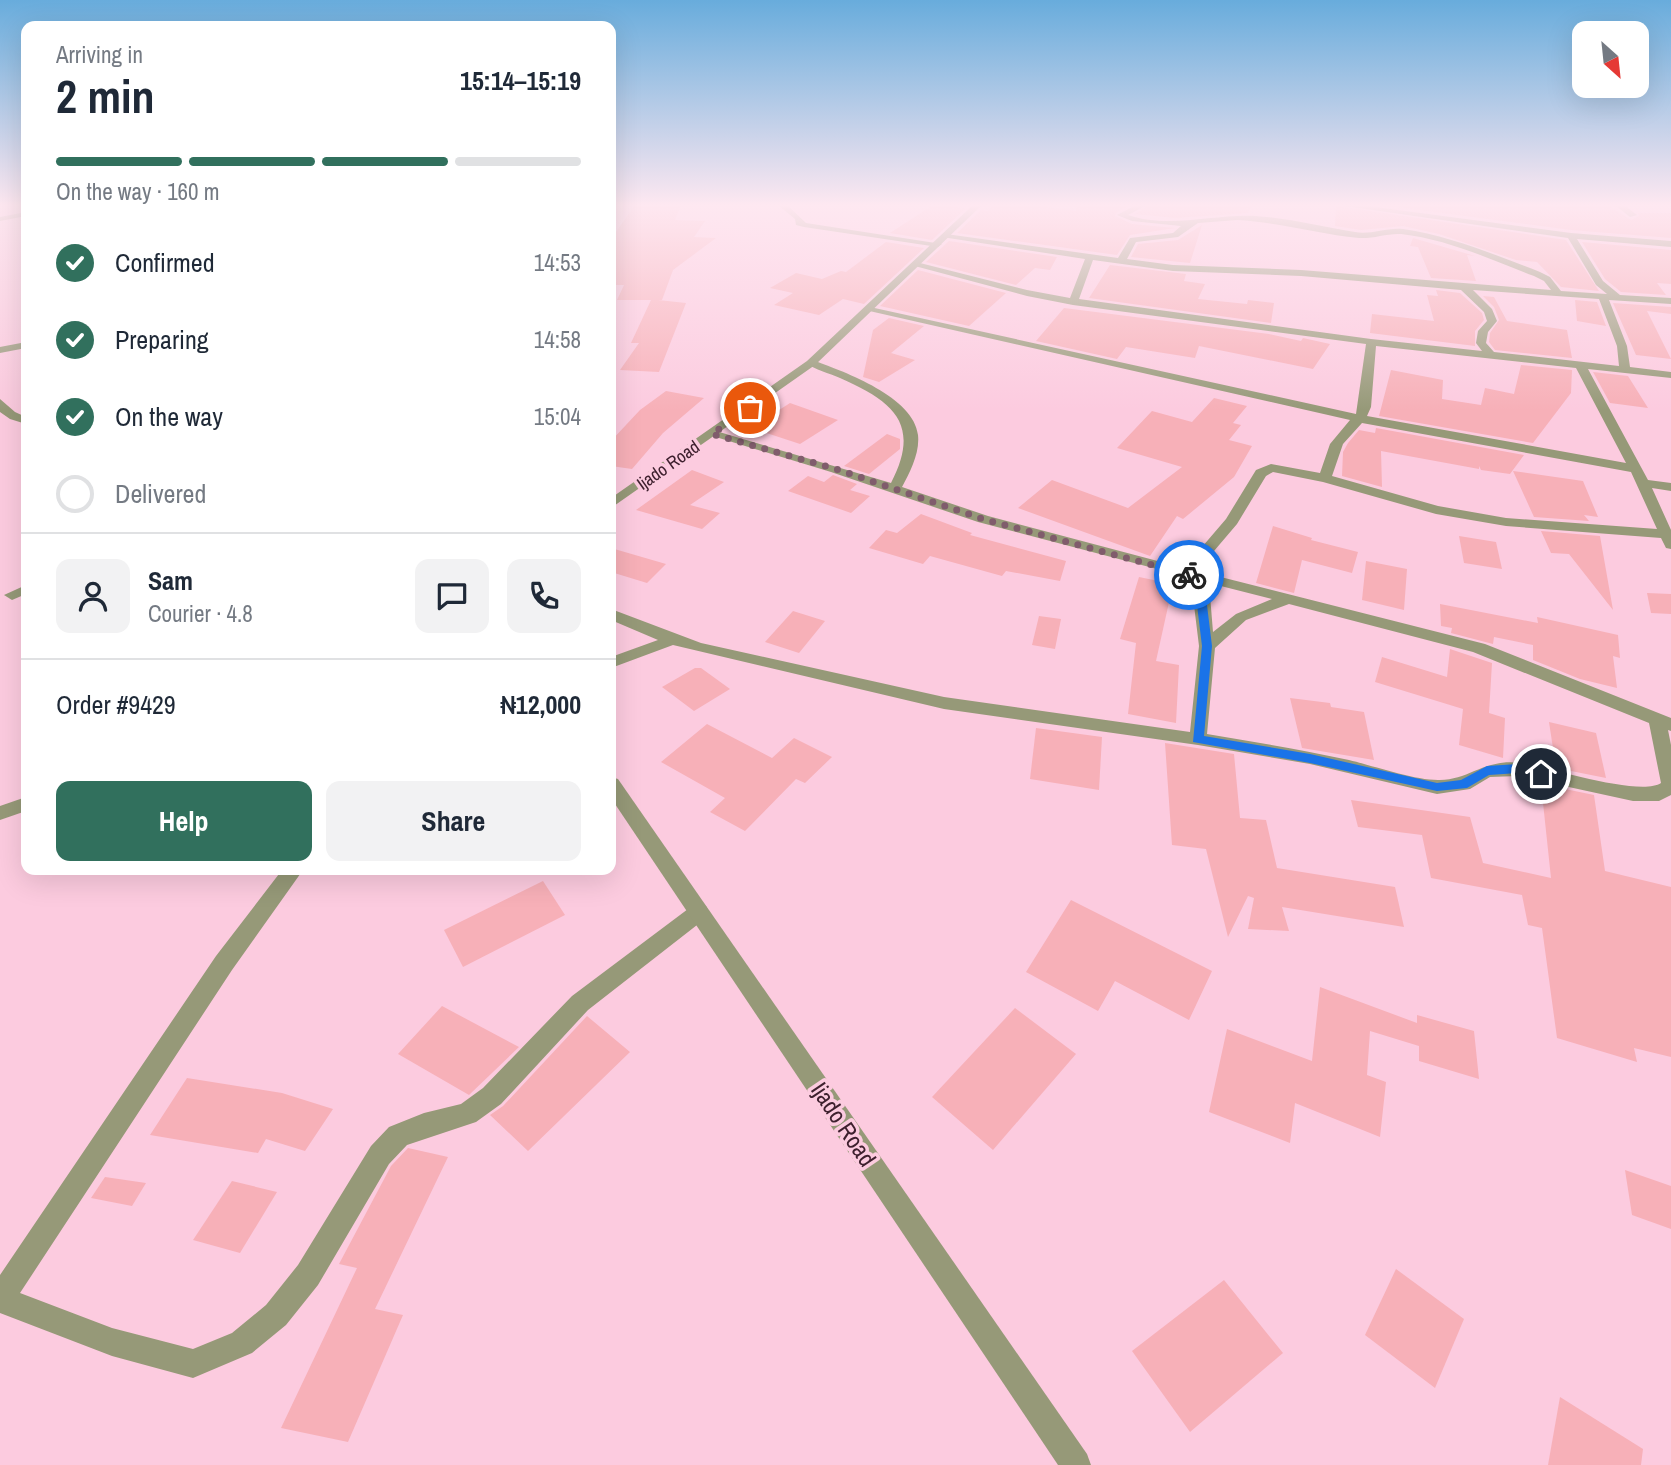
<!DOCTYPE html>
<meta charset="utf-8">
<style>
:root{--surface:#fff;--page:#f2f2f3;--text:#1f2937;--muted:#747a83;--line:#e0e1e3;--accent:#31705d}
body{margin:0;font-family:"Archivo Narrow",sans-serif;background:var(--page);color:var(--text);height:100vh;display:flex;flex-direction:column;font-size:26px;white-space:nowrap}
*{box-sizing:border-box;margin:0}
p{font-size:23px;color:var(--muted)}
.icon{flex:none;width:38px;height:38px;fill:none;stroke:currentColor;stroke-width:2;stroke-linecap:round;stroke-linejoin:round}
.map{position:relative;flex:1;overflow:hidden}
.panel{position:absolute;left:21px;top:21px;width:595px;height:854px;display:flex;flex-direction:column;background:var(--surface);border-radius:14px;box-shadow:0 7px 28px #0002}
.panel>*{flex:none}
.needle{width:46px;rotate:153deg}
.controls{position:absolute;left:1572px;top:21px;display:grid;gap:14px}
.controls a{display:grid;place-items:center;width:77px;height:77px;border-radius:14px;background:var(--surface);box-shadow:0 7px 28px #0002;font-size:35px}
.pin{position:absolute;display:grid;place-items:center;width:60px;height:60px;color:#fff;margin:-30px;border:4px solid #fff;border-radius:50%;box-shadow:0 2px 7px #0007}
.courier{position:absolute;display:grid;place-items:center;width:70px;height:70px;margin:-35px;border:5px solid #1a73e8;border-radius:50%;background:#fff;color:#222;box-shadow:0 2px 9px #0007}
.headline em{font-style:normal;font-weight:700}
.headline div{display:flex;flex-direction:column-reverse}
.headline{display:flex;align-items:center;justify-content:space-between;height:119px;padding:0 35px}
h1{font-size:46px;font-weight:700;line-height:52px}
.bar{display:grid;grid-template-columns:repeat(4,1fr);gap:10px 7px;align-content:center;height:84px;padding:0 35px}
.bar i{height:9px;border-radius:5px;background:var(--line)}
.bar .current{background:var(--accent)}
.bar p{grid-column:span 4}
.line{display:flex;align-items:center;gap:18px;padding:0 35px;border-top:2px solid var(--line)}
.line div{flex:1}
.round{display:grid;place-items:center;flex:none;width:74px;height:74px;border-radius:14px;background:var(--page)}
ol{padding:0 35px;list-style:none}
li{display:flex;align-items:center;gap:21px;height:77px}
li p{margin-inline-start:auto}
li .icon{padding:7px;border-radius:50%;background:var(--accent);color:#fff;stroke-width:4}
li:last-child{color:var(--muted)}
li i{width:38px;height:38px;border:4px solid var(--line);border-radius:50%}
.cta{display:flex;gap:14px;margin-top:auto;padding:14px 35px}
.cta a{flex:1;height:80px;border-radius:14px;background:var(--accent);color:#fff;font-size:28px;font-weight:700;line-height:80px;text-align:center}
.cta a+a{background:var(--page);color:var(--text)}
.map>svg:first-child{display:block}
.building{fill:#f7b0b8}
.lines{fill:none;stroke-linecap:round;stroke-linejoin:round}
.minor{fill:#969978;fill-rule:evenodd}
.tertiary{fill:#969978;fill-rule:evenodd}
.route{fill:#1a73e8}
.done{stroke:#805c6c;stroke-width:7;stroke-dasharray:0 12.6}
.labels{text-anchor:middle;dominant-baseline:central;stroke-width:7;stroke-linejoin:round;paint-order:stroke}
.far-street-label{font-size:18px;fill:#3e202e;stroke:#fccbdf}
.near-street-label{font-size:24px;fill:#3e202e;stroke:#fccbdf}
</style>
<div class="map">
<svg width="1671" height="1465" viewBox="0 0 1671 1465">
<rect width="100%" height="100%" fill="#fccbdf"/>
<g class="building">
<path d="M635,205H681L675,220L705,221L694,237L716,238L673,270L662,300H658L686,303L659,372L620,370L639,343H631L651,300H617L624,285H611V239Z"/>
<path d="M933,205L966,208L932,240L890,233Z"/>
<path d="M994,205H1033L1076,211L1077,205H1130L1116,213L1115,216L1132,224L1175,228L1130,235L1117,255L957,233L981,210L988,211Z"/>
<path d="M1149,205H1252L1248,213L1175,218L1135,214Z"/>
<path d="M1381,205H1608L1631,220L1639,216L1638,213H1671V238L1571,230Z"/>
<path d="M1336,206L1566,240L1599,291L1561,287L1537,262L1516,260L1439,234L1403,226L1361,230L1335,226Z"/>
<path d="M1202,225L1190,263L1131,257L1138,244L1178,240Z"/>
<path d="M1413,238L1475,256L1467,255L1476,281L1431,278L1418,247L1410,246Z"/>
<path d="M949,241L1057,257L1050,270L1035,268L1016,285L926,262Z"/>
<path d="M886,242L924,248L864,304L843,299L819,315L774,305L793,293L770,288L796,273L822,279L841,271L846,272Z"/>
<path d="M1582,242L1671,250V284L1657,283L1666,295L1621,292L1605,279Z"/>
<path d="M1110,265L1186,274L1184,281L1205,284L1198,299L1247,304L1248,300L1274,303L1271,323L1089,298Z"/>
<path d="M918,270L1006,293L969,326L880,306Z"/>
<path d="M1436,290L1460,293L1482,313L1484,320L1475,331V346L1370,333L1372,314L1434,321L1427,295L1438,296Z"/>
<path d="M1483,296L1494,297L1507,321L1567,330L1572,358L1495,350L1489,342L1490,333L1499,320L1494,307Z"/>
<path d="M1575,300L1597,302L1606,326L1577,321Z"/>
<path d="M1613,303L1671,307V314L1647,311L1671,359L1636,355Z"/>
<path d="M1064,308L1269,334L1301,341L1303,338L1330,344L1313,369L1199,346L1195,358L1126,347L1117,359L1036,341Z"/>
<path d="M889,318L924,326L891,353L915,360L879,382L863,377L873,330Z"/>
<path d="M1521,365L1572,370L1571,393L1533,443L1379,416L1391,370L1443,380L1442,399L1481,405L1485,388L1514,394Z"/>
<path d="M1593,372L1628,376L1648,408L1610,403Z"/>
<path d="M666,391L704,398L663,433L632,469L611,466V441L640,410Z"/>
<path d="M1214,398L1247,406L1233,423L1241,425L1229,440L1252,446L1234,477L1183,519L1177,516L1150,556L1018,508L1052,480L1128,508L1182,467L1117,448L1152,411L1192,422Z"/>
<path d="M790,403L838,420L800,444L751,428Z"/>
<path d="M1376,428L1524,455L1510,474L1481,470L1479,466V469L1381,451L1382,487L1342,476L1343,452L1348,443L1359,430L1375,433Z"/>
<path d="M887,434L900,439V449L869,474L844,466Z"/>
<path d="M692,470L724,482L690,505L720,513L702,529L636,510Z"/>
<path d="M1513,471L1583,481L1598,517L1584,515L1589,521L1534,517Z"/>
<path d="M833,475L857,484L850,490L870,496L851,513L788,491L808,476L824,482Z"/>
<path d="M921,514L972,533L970,535L1066,561L1060,581L1006,571L1002,576L930,556L923,564L869,548L886,530L897,533Z"/>
<path d="M1273,526L1312,538L1311,540L1358,552L1352,573L1302,560L1294,593L1256,583Z"/>
<path d="M1541,531L1600,536L1613,610L1569,554L1551,553Z"/>
<path d="M1459,536L1496,542L1502,569L1464,563Z"/>
<path d="M611,548L666,564L647,583L611,572Z"/>
<path d="M1366,561L1407,569L1404,610L1362,600Z"/>
<path d="M1139,577L1173,584L1156,661L1179,665L1176,723L1128,714L1136,643L1120,639Z"/>
<path d="M1647,593L1671,594V614L1651,613Z"/>
<path d="M1440,604L1538,623L1537,617L1618,635L1620,658L1613,656L1617,688L1580,679L1533,660V645L1494,637L1493,644L1451,633L1452,628L1441,626Z"/>
<path d="M793,611L825,621L799,653L765,642Z"/>
<path d="M1039,616L1061,619L1055,649L1032,645Z"/>
<path d="M1450,649L1492,663L1489,713L1505,718L1503,758L1459,745L1463,709L1375,682L1382,657L1447,677Z"/>
<path d="M695,668H701L730,689L694,711L662,687Z"/>
<path d="M1290,698L1330,703L1331,707L1364,712L1374,760L1302,748Z"/>
<path d="M1549,722L1596,733L1606,778L1556,768Z"/>
<path d="M707,724L772,758L794,738L832,757L805,783L796,779L745,831L710,812L725,798L661,762Z"/>
<path d="M1036,728L1102,737L1099,790L1030,779Z"/>
<path d="M1165,743L1234,754L1240,818L1266,820L1277,868L1395,887L1404,927L1282,907L1289,931L1248,929L1254,898L1248,896L1228,937L1206,849L1172,845Z"/>
<path d="M1541,784L1594,795L1605,871L1671,887V1057L1634,1048L1637,1062L1557,1038L1542,928L1528,925L1522,895L1431,878L1422,835L1358,827L1351,800L1470,817L1483,863L1551,878Z"/>
<path d="M543,881L565,915L463,967L444,930Z"/>
<path d="M1071,900L1212,971L1189,1020L1115,981L1098,1011L1026,972Z"/>
<path d="M1320,987L1417,1023V1015L1474,1031L1479,1079L1419,1061V1046L1370,1031L1367,1075L1386,1082L1380,1137L1295,1103L1290,1143L1209,1112L1227,1029L1312,1061Z"/>
<path d="M442,1006L519,1047L469,1095L398,1054Z"/>
<path d="M1015,1008L1076,1054L993,1150L932,1097Z"/>
<path d="M587,1016L630,1052L528,1151L490,1115L503,1106Z"/>
<path d="M187,1078L282,1093L333,1109L305,1151L266,1139L258,1153L150,1135Z"/>
<path d="M408,1148L448,1157L375,1309L403,1315L348,1442L281,1428L357,1268L339,1264L391,1166Z"/>
<path d="M1625,1170L1671,1186V1229L1632,1215Z"/>
<path d="M105,1177L146,1183L132,1206L91,1198Z"/>
<path d="M232,1181L277,1192L240,1253L193,1240Z"/>
<path d="M1396,1269L1464,1319L1435,1388L1365,1335Z"/>
<path d="M1224,1280L1283,1353L1190,1432L1132,1351Z"/>
<path d="M1560,1397L1643,1449L1641,1465H1548Z"/>
</g>
<g class="lines">
<g class="minor">
<path d="M778,205H787L806,223L942,244L938,247L804,227L796,225L795,219Z"/>
<path d="M1136,205H1147L1128,215C1168,229 1214,214 1255,216C1289,218 1322,227 1355,232C1371,235 1387,227 1403,229C1450,236 1496,255 1540,272L1550,277L1561,291L1607,294L1596,285L1568,238L1338,205H1360L1571,233L1671,241V247L1577,239L1603,281L1620,295L1671,298V304L1609,300L1627,346L1630,367L1671,372V378L1588,369L1648,480L1671,483V491L1652,488L1671,530V549L1666,548L1661,538L1506,526L1436,514L1323,482L1273,472L1266,476L1237,524L1197,571L1485,644L1671,718V731L1668,730L1671,745V795L1659,801H1633L1518,776L1490,777L1470,789L1437,794L1310,764L1198,745L944,709L673,645L611,668V657L658,640L611,620V609L701,643L944,697L1190,732L1199,646L1193,597L1195,579L978,522L831,472L706,434L716,431L891,483C921,425 895,402 840,378C829,373 815,370 806,363L815,361C845,372 914,397 918,435C920,453 910,472 902,487L988,516L1184,568L1226,519L1256,470L1271,464L1320,473L1330,444L1350,420L865,310L870,307L1356,414L1366,344L1073,305L1027,296L911,265L916,262L1027,290L1070,298L1085,259L942,237L946,234L1118,258L1130,238L1173,233L1181,226L1132,221L1117,215ZM1237,220C1279,222 1318,234 1359,238C1373,239 1387,233 1401,234C1447,239 1492,260 1534,276L1544,281L1551,290L1301,270L1173,265L1127,259L1136,242L1178,237L1198,223ZM1093,260L1173,271L1301,276L1461,290L1484,312L1487,321L1478,331L1476,343L1482,351L1371,339L1079,299ZM1473,290L1599,299L1617,346L1619,366L1494,352L1486,343L1488,332L1497,321L1492,309ZM1376,346L1576,368L1626,463L1367,416L1371,407ZM1362,423L1631,472L1657,529L1506,518L1438,506L1332,476L1343,444ZM1209,583L1272,599L1236,614L1213,632ZM1289,604L1473,652L1649,723L1661,783C1640,797 1549,767 1520,763C1485,758 1468,781 1438,780C1414,780 1374,766 1349,760C1302,750 1255,742 1207,734L1215,648L1246,620Z"/>
<path d="M1615,205H1624L1637,215L1630,217Z"/>
<path d="M26,212V216L0,221V217Z"/>
<path d="M26,342V348L0,353V347Z"/>
<path d="M0,399L15,412L26,417V424L10,419L0,412Z"/>
<path d="M26,585V594L12,600L4,595Z"/>
<path d="M282,870H303L232,970L20,1293L112,1328L193,1349L232,1333L266,1305L298,1265L371,1146L389,1127L424,1113L461,1104L483,1088L572,996L692,906L699,903L706,906L709,912L706,918L588,1010L501,1104L476,1122L407,1145L389,1164L318,1285L286,1325L252,1353L193,1378L112,1356L0,1313V1275L216,956Z"/>
</g>
<g class="tertiary">
<path d="M973,205H982L815,365L611,508V498L807,361Z"/>
<path d="M611,777L618,779L1087,1454L1091,1465H1058L611,798Z"/>
<path d="M26,797V811L0,820V806Z"/>
</g>
</g>
<linearGradient id="sky" x2="0" y2="1"><stop stop-color="#68acdc"/><stop offset="0.5" stop-color="#fee8f1"/><stop offset="1" stop-color="#fee8f1" stop-opacity="0"/></linearGradient>
<rect width="1671" height="410" fill="url(#sky)"/>
<path class="route" d="M1189,572L1207,578L1206,597L1212,646L1204,736L1310,754L1437,783L1461,780L1487,766L1518,764L1545,771L1547,774L1541,778L1518,773L1489,775L1467,788L1437,791L1310,763L1193,742L1202,646L1196,597L1197,579L1186,577L1184,575Z"/>
<g class="lines">
<path class="done" d="M750,408L712,434L836,469L983,519L1189,575"/>
</g>
<g class="labels">
<g class="far-street-label">
<text transform="translate(668 465) rotate(-35)">Ijado Road</text>
</g>
<g class="near-street-label">
<text transform="translate(844 1124) rotate(56)">Ijado Road</text>
</g>
</g>
</svg>
<div class="controls">
<a><svg class="needle" viewBox="-14 -14 28 28"><path d="M0-13l5 13h-10z" fill="#e53935"/><path d="M0 13l5-13h-10z" fill="#747a83"/></svg></a>
</div>
<div class="pin" style="left:750px;top:408px;background:#ea580c"><svg class="icon" aria-label="bag" viewBox="0 0 24 24"><path d="M5 8h14l-1 12H6zM9 8a3 3 0 0 1 6 0"/></svg></div>
<div class="pin" style="left:1541px;top:774px;background:#1f2937"><svg class="icon" aria-label="home" viewBox="0 0 24 24"><path d="M3 11l9-7 9 7M6 9v11h12V9"/></svg></div>
<div class="courier" style="left:1189px;top:575px"><svg class="icon" aria-label="bike" viewBox="0 0 24 24"><circle cx="6" cy="16" r="4"/><circle cx="18" cy="16" r="4"/><path d="M6 16l4-8h5l3 8M10 8l3 8H6M13 5h3"/></svg></div>
<section class="panel">
<div class="headline"><div><h1>2 min</h1><p>Arriving in</p></div><em>15:14–15:19</em></div>
<div class="bar"><i class="current"></i><i class="current"></i><i class="current"></i><i></i><p>On the way · 160 m</p></div>
<ol>
<li><svg class="icon" aria-label="check" viewBox="0 0 24 24"><path d="M5 12l5 5 9-10"/></svg>Confirmed<p>14:53</p></li>
<li><svg class="icon" aria-label="check" viewBox="0 0 24 24"><path d="M5 12l5 5 9-10"/></svg>Preparing<p>14:58</p></li>
<li><svg class="icon" aria-label="check" viewBox="0 0 24 24"><path d="M5 12l5 5 9-10"/></svg>On the way<p>15:04</p></li>
<li><i></i>Delivered</li>
</ol>
<div class="line" style="height:126px"><a class="round"><svg class="icon" aria-label="person" viewBox="0 0 24 24"><circle cx="12" cy="8" r="4"/><path d="M4 21q1-7 8-7t8 7"/></svg></a><div><b>Sam</b><p>Courier · 4.8</p></div><a class="round"><svg class="icon" aria-label="chat" viewBox="0 0 24 24"><path d="M4 5h16v11H9l-5 4z"/></svg></a><a class="round"><svg class="icon" aria-label="phone" viewBox="0 0 24 24"><path d="M5 4h4l2 5-3 2q2 4 5 5l2-3 5 2v4C11 20 4 13 5 4z"/></svg></a></div>
<div class="line" style="height:91px"><div>Order #9429</div><b>₦12,000</b></div>
<div class="cta"><a>Help</a><a>Share</a></div>
</section>
</div>
